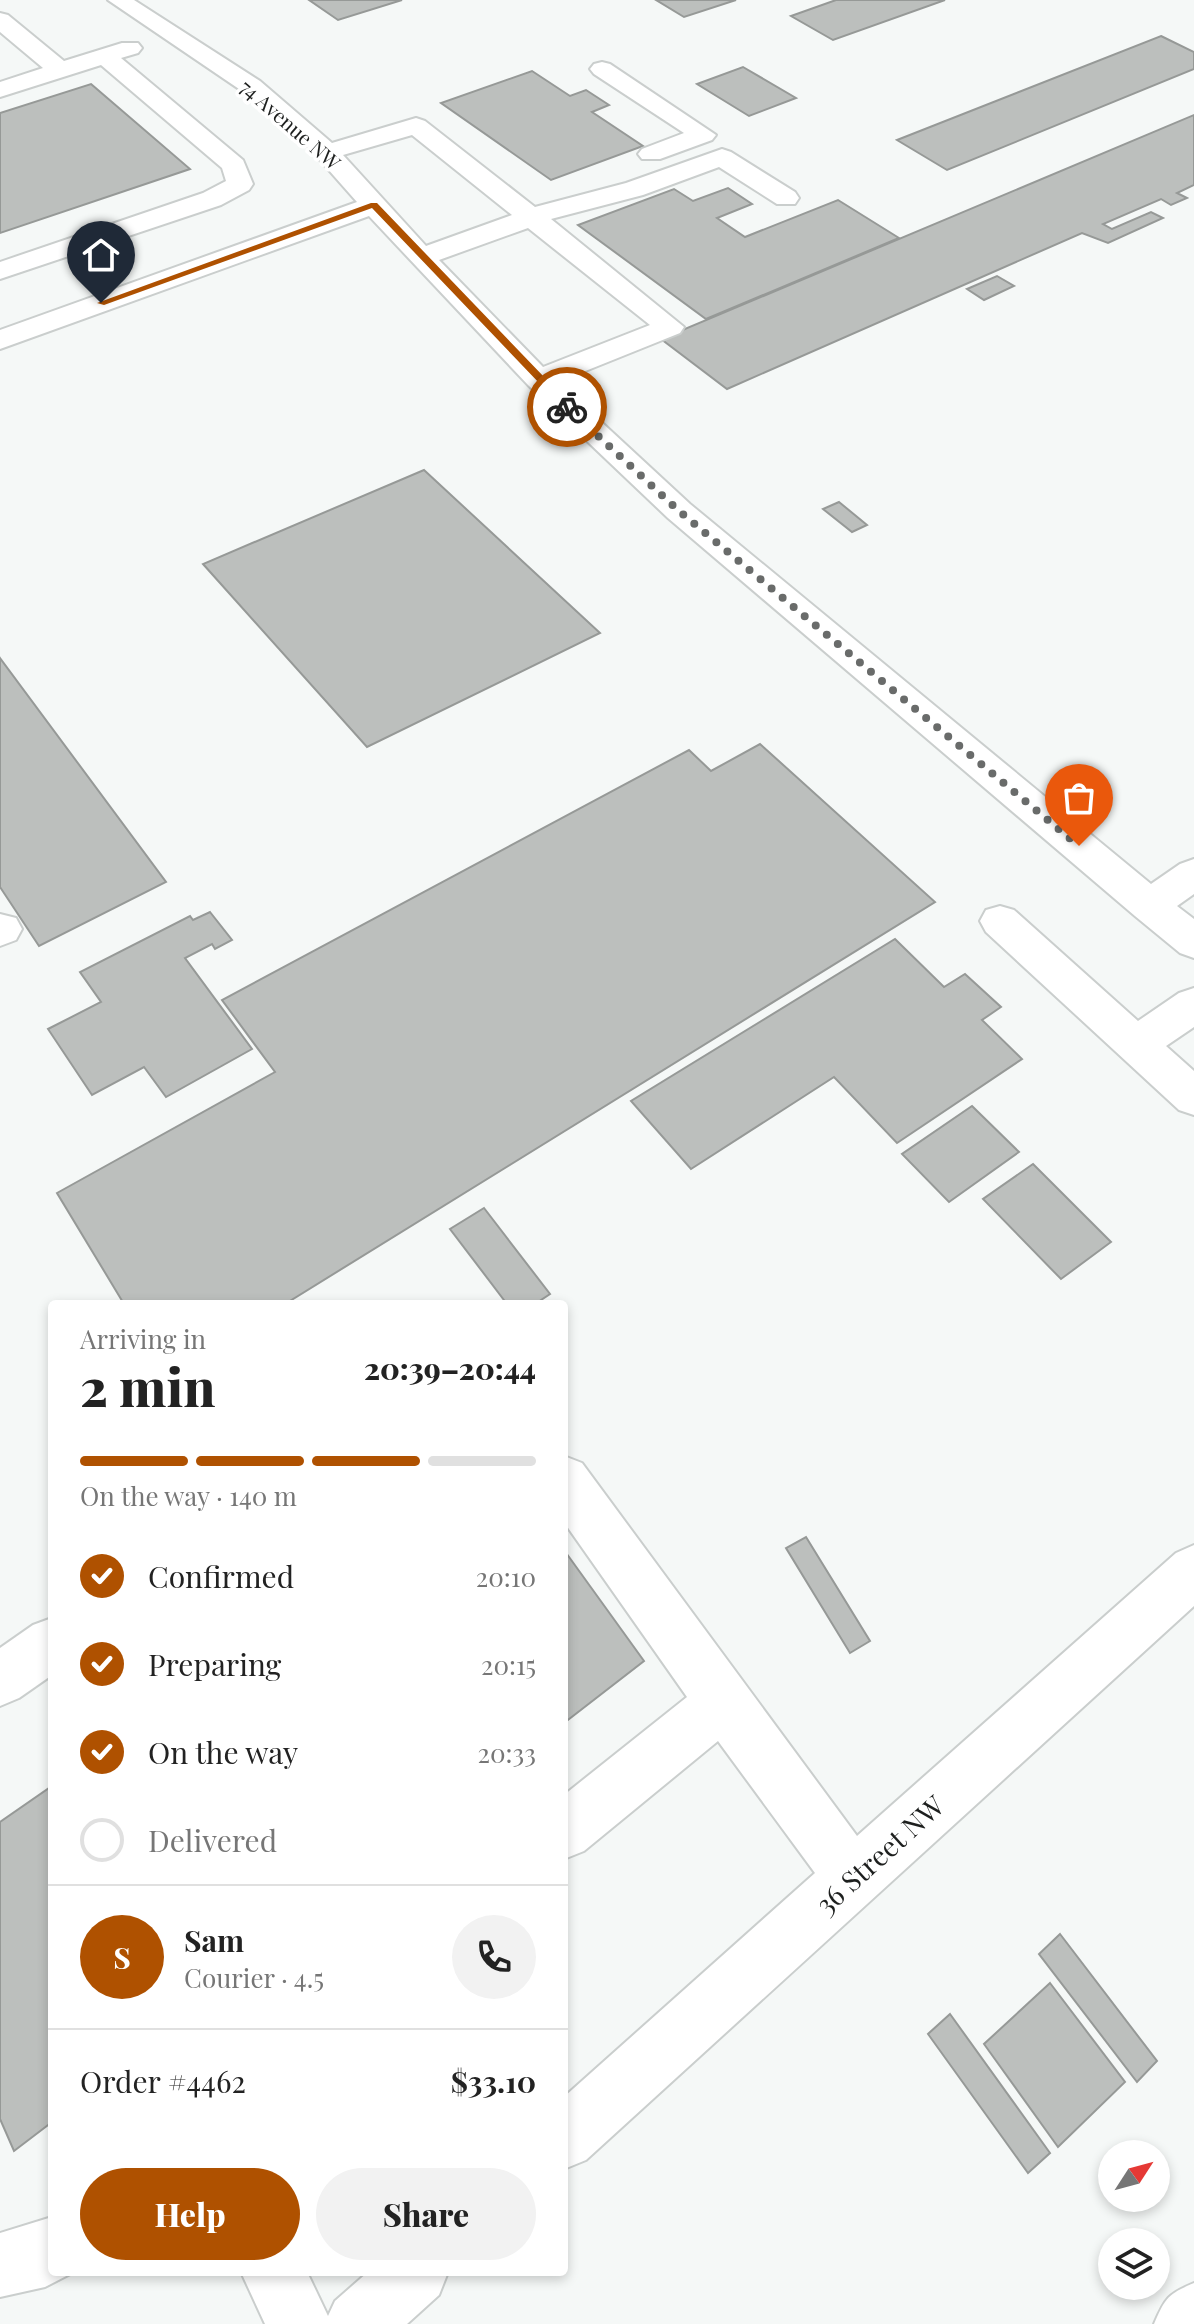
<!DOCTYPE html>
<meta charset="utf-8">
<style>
:root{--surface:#fff;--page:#f2f2f2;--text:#222;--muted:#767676;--line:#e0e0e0;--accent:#af5100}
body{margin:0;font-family:"Playfair Display",serif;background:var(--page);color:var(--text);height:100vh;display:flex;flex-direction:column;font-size:30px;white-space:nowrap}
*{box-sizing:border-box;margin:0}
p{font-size:26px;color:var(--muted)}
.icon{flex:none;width:44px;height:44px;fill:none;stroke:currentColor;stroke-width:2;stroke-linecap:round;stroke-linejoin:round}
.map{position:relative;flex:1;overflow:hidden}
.details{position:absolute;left:48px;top:1300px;width:520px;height:976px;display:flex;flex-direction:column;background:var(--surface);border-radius:8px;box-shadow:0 4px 12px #0003}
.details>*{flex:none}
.needle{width:52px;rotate:54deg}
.tools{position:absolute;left:1098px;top:2140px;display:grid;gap:16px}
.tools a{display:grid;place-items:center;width:72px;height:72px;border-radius:50%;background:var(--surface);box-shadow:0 4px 12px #0003;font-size:40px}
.pin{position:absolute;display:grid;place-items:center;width:68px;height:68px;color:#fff;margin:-82px -34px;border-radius:50% 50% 50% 0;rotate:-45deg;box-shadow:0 0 8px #0007}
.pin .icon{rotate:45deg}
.courier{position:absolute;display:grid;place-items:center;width:80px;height:80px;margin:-40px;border:6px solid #af5100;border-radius:50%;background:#fff;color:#222;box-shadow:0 2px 10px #0007}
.head em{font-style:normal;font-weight:800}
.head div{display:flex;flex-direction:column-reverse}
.head{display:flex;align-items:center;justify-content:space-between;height:136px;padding:0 32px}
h1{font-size:52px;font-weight:800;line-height:60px}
.bar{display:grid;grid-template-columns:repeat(4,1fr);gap:12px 8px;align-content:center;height:96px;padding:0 32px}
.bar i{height:10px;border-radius:6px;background:var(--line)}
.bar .current{background:var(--accent)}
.bar p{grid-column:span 4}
.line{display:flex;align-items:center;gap:20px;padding:0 32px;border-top:2px solid var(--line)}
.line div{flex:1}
.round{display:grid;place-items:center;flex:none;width:84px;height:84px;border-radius:42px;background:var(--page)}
ol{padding:0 32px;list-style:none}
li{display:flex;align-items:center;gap:24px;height:88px}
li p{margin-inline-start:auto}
li .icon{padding:8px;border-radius:50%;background:var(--accent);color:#fff;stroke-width:4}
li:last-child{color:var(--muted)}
li i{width:44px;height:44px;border:4px solid var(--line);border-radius:50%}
.primary-button{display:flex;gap:16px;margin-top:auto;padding:16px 32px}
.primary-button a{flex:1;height:92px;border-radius:48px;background:var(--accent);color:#fff;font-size:32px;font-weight:800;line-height:92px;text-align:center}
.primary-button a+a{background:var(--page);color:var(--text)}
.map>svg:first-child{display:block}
.building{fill:#bcbfbd;stroke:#969997;stroke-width:2}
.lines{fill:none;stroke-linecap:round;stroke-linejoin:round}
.minor-casing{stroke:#cacecd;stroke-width:4}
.minor{fill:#fff;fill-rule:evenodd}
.route{fill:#af5100}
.done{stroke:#696b6a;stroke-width:8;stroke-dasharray:0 14.4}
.labels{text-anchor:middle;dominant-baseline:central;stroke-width:7;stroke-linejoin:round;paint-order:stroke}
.far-street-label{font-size:20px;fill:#1d1f1e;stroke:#fff}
.near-street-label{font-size:28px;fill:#1d1f1e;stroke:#fff}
</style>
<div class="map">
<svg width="1194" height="2324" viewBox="0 0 1194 2324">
<rect width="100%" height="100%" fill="#f5f8f7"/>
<g class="building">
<path d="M309,0H402L338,20Z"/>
<path d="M656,0H736L684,17Z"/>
<path d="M836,0H945L833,40L791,16Z"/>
<path d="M1161,36L1194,52V69L947,170L897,140Z"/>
<path d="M743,67L796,98L749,116L697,84Z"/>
<path d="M532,71L570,96L586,90L609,105L592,112L643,146L551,180L441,103Z"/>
<path d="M91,84L190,169L0,233V113Z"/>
<path d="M1194,115V185L1177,193L1187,198L1171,205L1161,199L1103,224L1112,229L1151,212L1163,218L1108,243L1082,233L727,389L661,339Z"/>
<path d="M728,188L752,204L717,218L745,237L838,200L899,238L706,319L578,225L674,189L693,201Z"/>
<path d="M997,276L1014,286L984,300L967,289Z"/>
<path d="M424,470L600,633L367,747L203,564Z"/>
<path d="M839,502L867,525L852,532L823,509Z"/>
<path d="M0,658L166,882L39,946L0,887Z"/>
<path d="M760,744L935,902L285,1304H124L57,1193L275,1072L222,1000L689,750L711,771Z"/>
<path d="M210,912L232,940L215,949L212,944L185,958L252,1049L166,1097L144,1067L92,1095L48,1029L101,1002L80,972L190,916L193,920Z"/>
<path d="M895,939L944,987L965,974L1001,1007L982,1020L1022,1059L897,1143L834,1077L691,1169L631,1101Z"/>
<path d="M972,1106L1019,1152L949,1202L902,1154Z"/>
<path d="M1033,1164L1111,1242L1061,1279L983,1199Z"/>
<path d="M484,1208L550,1294L535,1304H507L450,1229Z"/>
<path d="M806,1537L870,1641L850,1653L786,1548Z"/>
<path d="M564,1550L644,1661L564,1723Z"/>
<path d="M52,1786V2122L14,2151L0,2119V1822Z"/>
<path d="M1060,1934L1157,2061L1137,2082L1039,1954Z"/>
<path d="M1050,1983L1125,2082L1058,2147L984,2044Z"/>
<path d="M950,2014L1050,2153L1028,2173L928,2034Z"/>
</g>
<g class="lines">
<g class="minor-casing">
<g id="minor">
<path d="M108,0H134L260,81L332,143L416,118L425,121L535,207L626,183L722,149L731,152L795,192L799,198L795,204H777L719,167L643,195L551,219L684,327L680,333L558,382L690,504L1151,884L1180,864L1194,859V894L1177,906L1194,919V958L1180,953L1135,916L668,518L528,385L369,216L0,349V330L357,202L304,142L242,91ZM412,135L512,215L426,246L343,155ZM528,228L650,325L543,367L439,260Z"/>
<path d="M0,13L8,15L64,61L122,43H138L142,48L138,53L121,58L243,160L253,184L249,190L221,205L0,279V262L203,193L226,181L222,168L101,65L0,97V82L43,68L0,32Z"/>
<path d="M602,62L610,64L716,135L712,140L660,159H642L638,154L642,149L684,133L594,74L590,69L594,64Z"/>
<path d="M1000,906L1014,910L1138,1021L1179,993L1194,988V1027L1166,1046L1194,1071V1115L1179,1110L986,932L980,921L986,910Z"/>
<path d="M0,914L16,918L22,929L16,940L0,946Z"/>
<path d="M564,1456L582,1463L857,1836L1176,1553L1194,1545V1606L586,2160L564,2169V2097L815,1873L718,1741L584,1851L564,1859V1795L687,1697L564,1522Z"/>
<path d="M52,1618V1675L19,1698L0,1706V1648L33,1625Z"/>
<path d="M52,2217V2272H74L45,2287L0,2297V2233Z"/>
<path d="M241,2272H307L328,2316L335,2301L368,2272H448L439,2295L407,2324H265Z"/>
<path d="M1194,2283V2324H1154C1165,2298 1168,2294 1194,2283Z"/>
</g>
</g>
<use href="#minor" class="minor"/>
</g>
<path class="route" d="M371,203H377L571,405V409H564L372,208L104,305L97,303Z"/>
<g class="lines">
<path class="done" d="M567,407L679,511L1079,846"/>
</g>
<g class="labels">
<g class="far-street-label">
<text transform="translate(291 124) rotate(41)">74 Avenue NW</text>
</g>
<g class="near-street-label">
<text transform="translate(879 1854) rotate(-42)">36 Street NW</text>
</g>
</g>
</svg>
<div class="tools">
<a><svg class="needle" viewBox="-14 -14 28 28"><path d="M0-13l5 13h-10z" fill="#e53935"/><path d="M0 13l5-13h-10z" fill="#767676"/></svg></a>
<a><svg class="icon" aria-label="layers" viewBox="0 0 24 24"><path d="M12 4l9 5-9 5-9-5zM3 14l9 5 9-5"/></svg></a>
</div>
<div class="pin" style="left:1079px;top:846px;background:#ea580c"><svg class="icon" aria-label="bag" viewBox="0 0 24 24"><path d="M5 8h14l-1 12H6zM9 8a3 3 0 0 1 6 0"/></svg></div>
<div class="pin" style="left:101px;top:303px;background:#1f2937"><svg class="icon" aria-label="home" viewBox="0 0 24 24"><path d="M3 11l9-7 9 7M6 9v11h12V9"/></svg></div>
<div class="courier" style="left:567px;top:407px"><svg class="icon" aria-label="bike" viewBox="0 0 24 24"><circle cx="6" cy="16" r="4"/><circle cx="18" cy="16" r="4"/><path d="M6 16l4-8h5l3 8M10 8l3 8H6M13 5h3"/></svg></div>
<section class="details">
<div class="head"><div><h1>2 min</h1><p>Arriving in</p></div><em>20:39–20:44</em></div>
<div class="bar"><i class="current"></i><i class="current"></i><i class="current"></i><i></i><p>On the way · 140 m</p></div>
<ol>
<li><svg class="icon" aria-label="check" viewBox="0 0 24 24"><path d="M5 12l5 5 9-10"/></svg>Confirmed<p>20:10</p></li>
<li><svg class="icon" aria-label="check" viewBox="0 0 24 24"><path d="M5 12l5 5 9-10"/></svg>Preparing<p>20:15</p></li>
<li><svg class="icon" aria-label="check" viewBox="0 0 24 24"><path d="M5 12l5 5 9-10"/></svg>On the way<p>20:33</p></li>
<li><i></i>Delivered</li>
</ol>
<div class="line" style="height:144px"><b class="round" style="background:var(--accent);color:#fff">S</b><div><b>Sam</b><p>Courier · 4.5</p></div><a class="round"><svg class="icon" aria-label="phone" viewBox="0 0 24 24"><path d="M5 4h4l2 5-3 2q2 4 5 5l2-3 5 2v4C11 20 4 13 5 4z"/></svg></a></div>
<div class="line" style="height:104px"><div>Order #4462</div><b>$33.10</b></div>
<div class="primary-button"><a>Help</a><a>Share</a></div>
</section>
</div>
